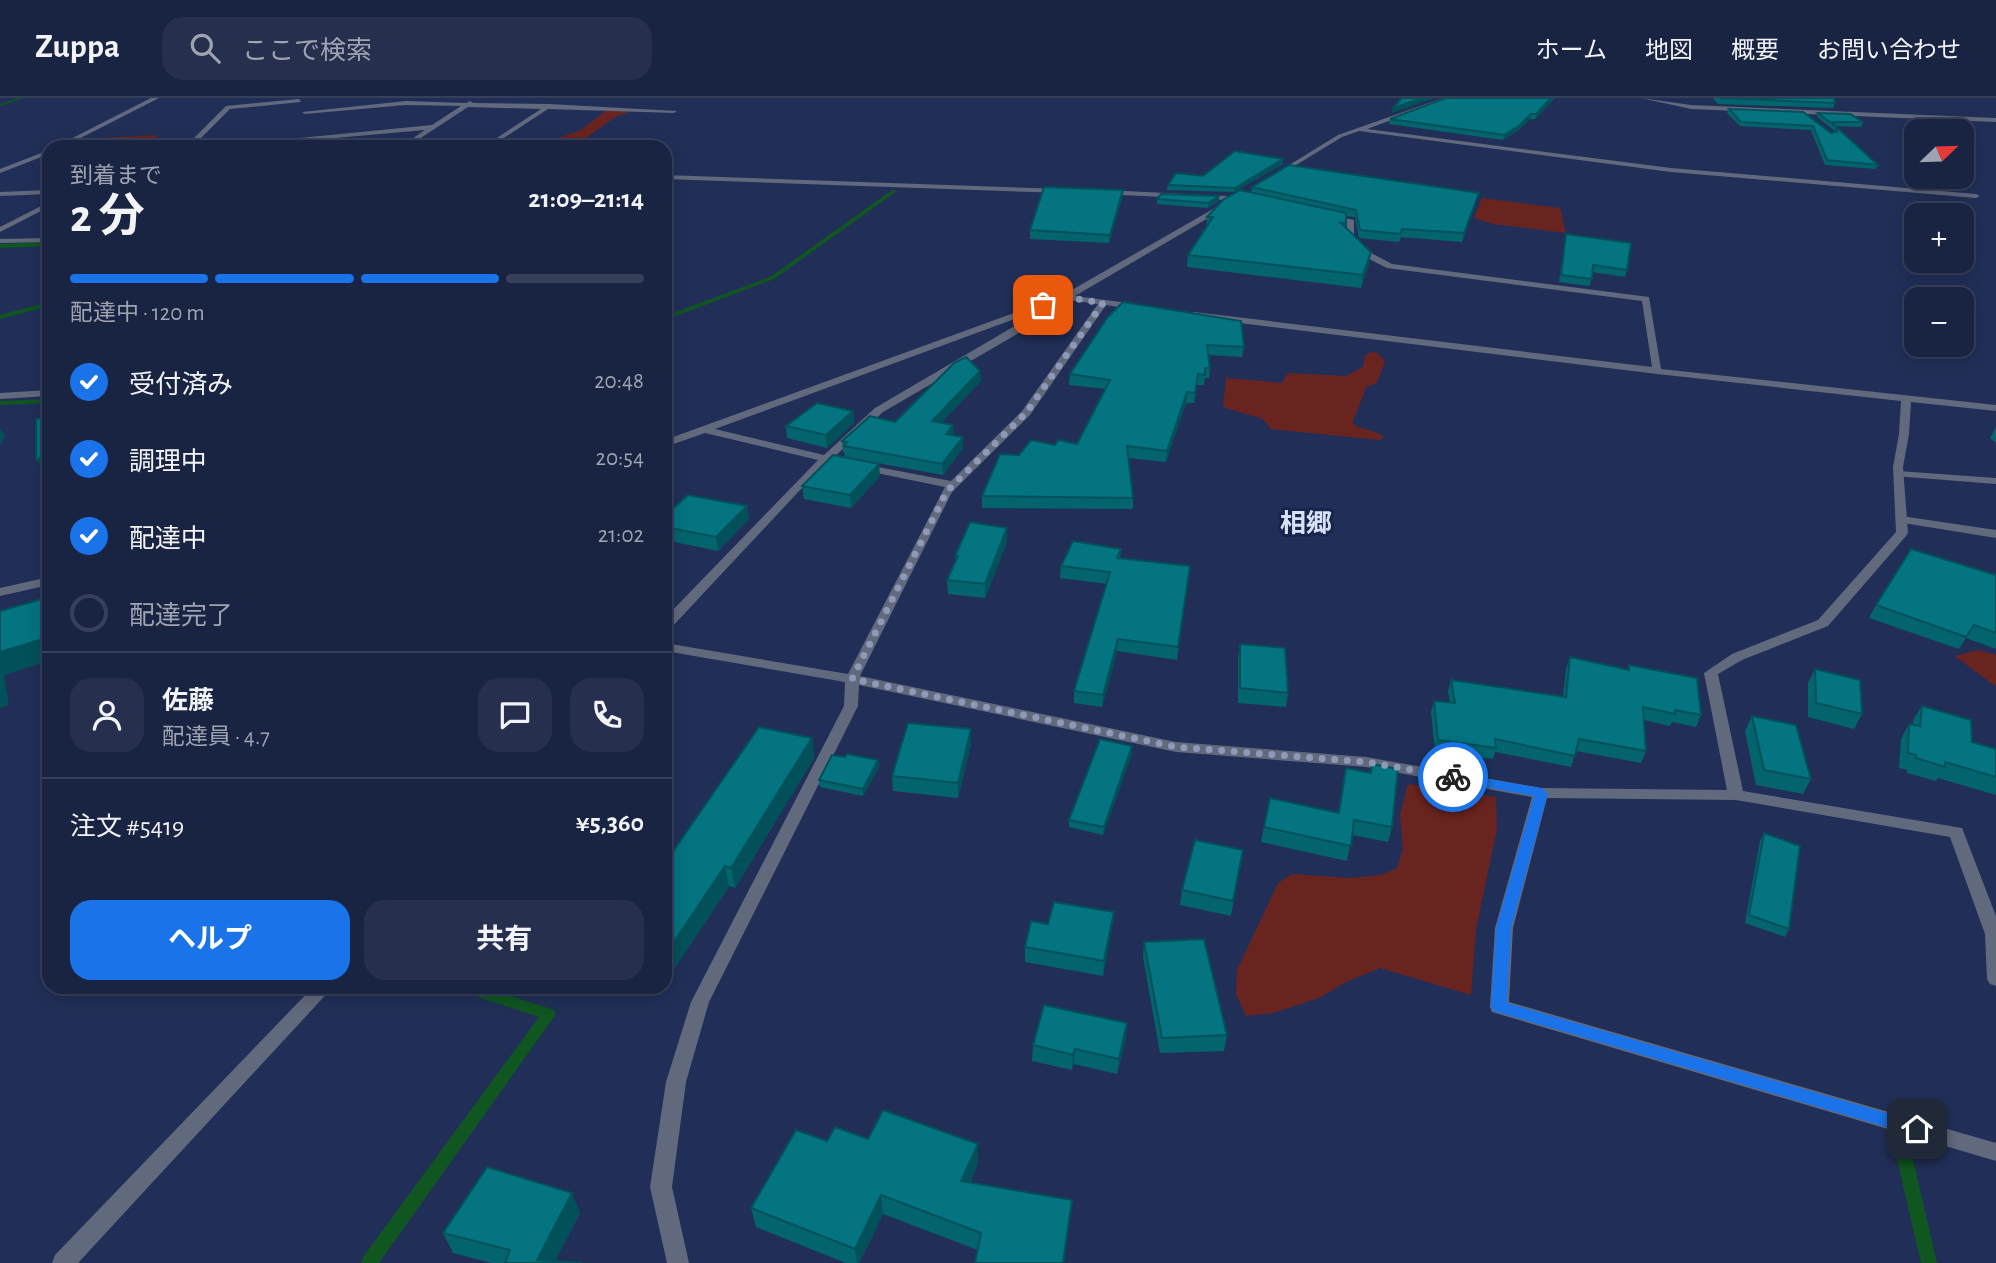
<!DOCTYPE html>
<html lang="ja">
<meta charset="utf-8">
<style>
:root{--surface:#192342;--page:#262f4d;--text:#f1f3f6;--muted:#9fa4b2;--line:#37405b;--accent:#1a73e8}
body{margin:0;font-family:"Alegreya Sans","Noto Sans JP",sans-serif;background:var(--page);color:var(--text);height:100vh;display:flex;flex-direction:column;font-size:26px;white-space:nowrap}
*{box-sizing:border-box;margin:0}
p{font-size:23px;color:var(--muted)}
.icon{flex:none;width:38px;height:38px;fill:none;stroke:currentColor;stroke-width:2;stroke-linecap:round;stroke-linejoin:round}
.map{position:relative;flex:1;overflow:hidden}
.sheet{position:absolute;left:42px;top:42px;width:630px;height:854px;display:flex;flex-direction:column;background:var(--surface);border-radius:21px;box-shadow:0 4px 18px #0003,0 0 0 2px var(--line)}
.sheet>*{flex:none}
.needle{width:46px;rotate:67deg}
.fabs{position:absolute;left:1904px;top:21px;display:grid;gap:14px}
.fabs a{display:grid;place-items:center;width:70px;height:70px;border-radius:14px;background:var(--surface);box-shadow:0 4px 18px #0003,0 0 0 2px var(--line);font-size:35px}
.pin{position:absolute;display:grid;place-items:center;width:60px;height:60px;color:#fff;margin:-30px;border-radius:14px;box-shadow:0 4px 10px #0006}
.courier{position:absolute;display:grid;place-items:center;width:70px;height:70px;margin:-35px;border:5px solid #1a73e8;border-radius:50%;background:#fff;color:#222;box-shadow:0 2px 9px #0007}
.headline em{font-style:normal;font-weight:700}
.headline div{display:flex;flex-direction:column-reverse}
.headline{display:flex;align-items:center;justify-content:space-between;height:119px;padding:0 28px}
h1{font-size:46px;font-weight:700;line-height:52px}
.bar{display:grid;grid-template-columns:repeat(4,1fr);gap:10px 7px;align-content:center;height:84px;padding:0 28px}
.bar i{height:9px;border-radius:5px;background:var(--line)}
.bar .on{background:var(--accent)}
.bar p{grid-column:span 4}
.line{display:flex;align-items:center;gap:18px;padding:0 28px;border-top:2px solid var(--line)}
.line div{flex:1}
.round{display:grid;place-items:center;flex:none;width:74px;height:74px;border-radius:21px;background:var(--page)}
ol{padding:0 28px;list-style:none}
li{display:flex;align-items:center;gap:21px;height:77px}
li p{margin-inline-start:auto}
li .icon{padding:7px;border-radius:50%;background:var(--accent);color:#fff;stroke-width:4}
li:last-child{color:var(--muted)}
li i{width:38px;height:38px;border:4px solid var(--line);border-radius:50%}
.button{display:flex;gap:14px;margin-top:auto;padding:14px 28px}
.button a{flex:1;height:80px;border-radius:21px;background:var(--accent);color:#fff;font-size:28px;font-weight:700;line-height:80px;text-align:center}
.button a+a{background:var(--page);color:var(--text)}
header{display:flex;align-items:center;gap:42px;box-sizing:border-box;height:98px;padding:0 35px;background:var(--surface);border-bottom:2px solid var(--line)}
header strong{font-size:33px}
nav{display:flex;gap:38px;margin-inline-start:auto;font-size:24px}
.search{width:490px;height:63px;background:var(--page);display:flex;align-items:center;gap:18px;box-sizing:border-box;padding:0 24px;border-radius:21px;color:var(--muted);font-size:26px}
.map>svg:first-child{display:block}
.green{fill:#6a241f}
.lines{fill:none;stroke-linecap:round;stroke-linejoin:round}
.stream{fill:#0f5620;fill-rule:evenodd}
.lane{fill:#61697d;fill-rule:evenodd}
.street{fill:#61697d;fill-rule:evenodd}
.wall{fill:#03646e}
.shaded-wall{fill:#02515a}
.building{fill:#037480;stroke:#02515a;stroke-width:2}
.route{fill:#1a73e8}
.done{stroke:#8e99b8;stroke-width:7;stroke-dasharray:0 12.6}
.labels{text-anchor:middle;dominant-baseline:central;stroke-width:6;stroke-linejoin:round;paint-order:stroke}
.neighbourhood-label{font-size:26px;font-weight:bold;fill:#d8e1f5;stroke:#17254c}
</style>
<header>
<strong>Zuppa</strong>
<div class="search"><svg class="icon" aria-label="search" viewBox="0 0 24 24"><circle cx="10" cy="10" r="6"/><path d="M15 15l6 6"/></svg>ここで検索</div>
<nav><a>ホーム</a><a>地図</a><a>概要</a><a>お問い合わせ</a></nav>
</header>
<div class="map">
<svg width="1996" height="1165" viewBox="0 0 1996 1165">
<rect width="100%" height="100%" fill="#212f58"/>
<g class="green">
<path d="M608,11L634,12L615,19L583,42L590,43L581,49H562L569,44L549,43L581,32Z"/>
<path d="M159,37L145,49H64L81,41Z"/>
<path d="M1482,100L1560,110L1566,135L1493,126L1474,120Z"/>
<path d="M1372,254L1378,255L1385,264L1376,286L1367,288L1352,325C1362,333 1374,331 1384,339L1380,342L1271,331L1263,321L1223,309L1226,280L1282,285L1288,275L1346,278L1363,269L1365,257Z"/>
<path d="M1978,552L1996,557V589L1955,558Z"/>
<path d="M1408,686L1496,699L1497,731L1476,831L1471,897L1380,870L1348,883L1319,900L1273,915L1246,918L1236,896L1237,872L1278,785L1292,776L1350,780L1381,777L1397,770L1403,751L1400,717Z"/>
</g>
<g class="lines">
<g class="stream">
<path d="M18,0H24L0,8V6Z"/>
<path d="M892,92L897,93L774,181L665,222V218L770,179Z"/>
<path d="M49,144V148L0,150V146Z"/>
<path d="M49,204V208L0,221V217Z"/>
<path d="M49,301V305L0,307V303Z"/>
<path d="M458,889H482L554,912L556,916L379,1165H361L363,1159L539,919L460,893Z"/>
<path d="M1904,1050L1909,1052L1912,1057L1937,1165H1921L1896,1057L1899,1052Z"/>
</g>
<g class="lane">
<path d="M1898,373L1996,380V386L1894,378V374Z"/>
<path d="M1901,418L1996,432V440L1897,424L1895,422Z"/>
</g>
<g class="street">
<path d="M151,0H159L63,49H55Z"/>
<path d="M1443,0H1452L1367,31L1671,70L1976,96L1980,98L1976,100L1671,74L1359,33L1342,39L1278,78L1273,77L1338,37Z"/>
<path d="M1641,0L1691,7L1996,20V24L1691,11Z"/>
<path d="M299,1L301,4L230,11L192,49H185L226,8Z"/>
<path d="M406,3L466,5L470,3L473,5L549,6L677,13L674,15L548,11L490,49H483L541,11L468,9L407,49H400L425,32L233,49H209L432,27L461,8L406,7L305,16L302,14Z"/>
<path d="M49,52V56L0,75V71Z"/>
<path d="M665,77L1062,91L1066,93L1062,95L665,81Z"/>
<path d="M49,92V96L0,98V94Z"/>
<path d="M1104,92L1248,99L1252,101L1248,103L1101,96Z"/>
<path d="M49,104V109L0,134V129Z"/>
<path d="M1220,107L1227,109L1075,198L1136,206L1140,209L1136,212L1106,207L1030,317L952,394L860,578L1176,644L1366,659L1541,690L1727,692L1704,575L1732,556L1818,522L1896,434L1893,369L1899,336L1901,303L1657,276L1191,219V215L1194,214L1652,269L1642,203L1387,170L1367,160L1347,142V125L1326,121L1325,119L1329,117L1354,122V139L1373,156L1392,166L1649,199L1661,271L1996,307V313L1911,304L1909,336L1903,369L1908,435L1906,438L1828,528L1742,562L1718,576L1743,693L1962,730L1996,818V888L1990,886L1987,881L1985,836L1950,739L1736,702L1547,700L1513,830L1509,904L1996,1045V1063L1492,914L1490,909L1495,830L1532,699L1366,669L1176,654L859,587L858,608L709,904L686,984L672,1089L689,1165H667L650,1089L666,984L691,904L844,608L845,584L665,553V545L848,576L945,389L862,372L857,369L862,366L951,383L1022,313L1098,206L1068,202L1041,222L883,314L834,359L837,362L836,364H828L816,375L670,531L665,532V520L818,362L705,335L665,349V342L1063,197ZM1047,209L875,310L824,357L715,331Z"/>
<path d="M49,140V144L0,145V141Z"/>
<path d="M49,292V298L0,301V295Z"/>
<path d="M49,479V487L0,498V490Z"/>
<path d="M313,889H333L78,1165H52L55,1157Z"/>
</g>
</g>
<g class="wall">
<path d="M1446,0H1555L1535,21H1530L1519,32L1503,42L1389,26L1390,21Z"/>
<path d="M1713,0H1834L1835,5L1833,10L1718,6Z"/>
<path d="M1729,11L1803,14L1831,35H1835V33L1817,19L1818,15L1863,24L1861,29L1836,28L1878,67L1876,71L1825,67L1811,32L1740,28L1727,15Z"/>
<path d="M1283,61V66L1234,94L1167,92L1168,87L1203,78Z"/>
<path d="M1252,89L1477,103L1462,144L1401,139L1399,144L1359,140L1355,119L1346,118V130L1371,154L1369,166L1361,190L1187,169L1188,157L1206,130L1207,119L1251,95Z"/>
<path d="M1123,92L1122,100L1109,145L1030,141V132Z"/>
<path d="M1157,101L1219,103L1208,110L1157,106Z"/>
<path d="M1566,136L1627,172L1625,179L1592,174L1590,188L1559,184Z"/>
<path d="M1107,220L1244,249L1242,259L1209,257L1210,270L1209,280H1205L1204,287H1197L1194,305H1186L1166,364L1128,360L1133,400V411L982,410V398L1019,357L1055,347L1077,346L1105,291L1069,287L1070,276Z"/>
<path d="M980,273L981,283L941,325L963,350L943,377L845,359L844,354H843L842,343L895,324Z"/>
<path d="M853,313L854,325L827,350L787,340L786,328Z"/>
<path d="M1996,329V345L1990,340Z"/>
<path d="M880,378L851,410L804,401L802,388Z"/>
<path d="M665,411L669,414L749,421L718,453L665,442Z"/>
<path d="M1007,430V444L985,500L948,496L947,482L955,465V458Z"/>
<path d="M1121,451L1120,460L1190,468L1177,562L1117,553L1102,609L1074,605V593L1107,486L1060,480L1061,468Z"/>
<path d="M1996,477V551L1966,540L1959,551L1869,520L1876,507Z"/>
<path d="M1240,546L1288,595L1286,609L1238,605V561Z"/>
<path d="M1570,559L1627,571L1629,567L1701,617L1696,629L1672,624L1670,628L1644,622L1646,653L1641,665L1576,653L1571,669L1495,654L1493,661L1435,654L1431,614L1434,603L1450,605L1448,593L1451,582L1563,598L1566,571Z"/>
<path d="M1815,571L1862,616L1854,631L1808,619V585Z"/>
<path d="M1922,608L1972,644L1996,651V697L1938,680L1936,683L1907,675V672L1899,670L1901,641L1909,626L1913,627V622Z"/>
<path d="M1752,618L1811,681L1803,696L1756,687L1745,633Z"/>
<path d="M971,631V646L958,700L893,693L892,678Z"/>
<path d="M812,640L814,660L735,790L665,765Z"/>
<path d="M1132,655L1103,737L1069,729V722Z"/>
<path d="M845,659L878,662L879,669L863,698L820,689L819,682Z"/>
<path d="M1372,666L1392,729L1388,744L1352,737L1347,763L1261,744L1264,729L1338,714L1346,670L1369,675Z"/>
<path d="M1764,735L1789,831L1785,839L1745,825L1760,743Z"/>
<path d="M1243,752L1231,818L1180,807L1182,792Z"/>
<path d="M1114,814L1112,829L1103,878L1025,864V849L1048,826Z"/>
<path d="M1144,844L1227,937L1224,953L1160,955L1143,859Z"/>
<path d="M637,889H662L658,895Z"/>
<path d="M1126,940L1117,976L1074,966L1072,972L1032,963L1033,947Z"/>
<path d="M868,1041L978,1065L970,1085L1070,1121L978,1152L883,1116L859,1165H846L756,1129L751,1110L827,1043Z"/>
<path d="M580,1115L555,1163L582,1165H492L453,1155L443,1135Z"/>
</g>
<g class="shaded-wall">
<path d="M1423,0H1435L1392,15L1393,10Z"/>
<path d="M1551,0H1555L1535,21L1536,16Z"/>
<path d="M1531,16L1530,21L1519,32L1503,42L1504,37Z"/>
<path d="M1283,61V66L1234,94L1235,90Z"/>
<path d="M1123,92L1122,100L1109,145L1110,137Z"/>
<path d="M1479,95L1477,103L1462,144L1464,135Z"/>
<path d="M1219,98V103L1208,110V105Z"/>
<path d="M1371,154L1369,166L1361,190L1363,177Z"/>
<path d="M980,273L981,283L932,334V323Z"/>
<path d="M1187,294L1186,305L1166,364L1167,353Z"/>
<path d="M853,313L854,325L827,350L826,337Z"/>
<path d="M953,327L954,337L946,336Z"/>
<path d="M0,330L5,338L0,347Z"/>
<path d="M963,339V350L943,377L942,366Z"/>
<path d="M49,358V372L43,373L36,361Z"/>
<path d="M879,366L880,378L851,410L850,397Z"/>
<path d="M747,408L749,421L718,453L716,439Z"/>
<path d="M1007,430V444L985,500V486Z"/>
<path d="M49,539V563L4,577L9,607L0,610V554Z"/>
<path d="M1118,541L1117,553L1102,609L1103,597Z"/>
<path d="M971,631V646L958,700V685Z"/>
<path d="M812,640L814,660L735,790L731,770Z"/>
<path d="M1132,648V655L1103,737L1104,729Z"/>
<path d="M878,662L879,669L863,698V691Z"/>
<path d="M725,768L729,789L665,885V857Z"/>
<path d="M1114,814L1112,829L1103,878L1104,863Z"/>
<path d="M657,889H662L658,895Z"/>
<path d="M1127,925L1126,940L1117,976L1119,961Z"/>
<path d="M1075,951L1074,966L1072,972L1073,957Z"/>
<path d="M978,1046V1065L962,1102L961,1083Z"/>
<path d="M572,1095L580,1115L554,1165L537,1162Z"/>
<path d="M881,1097L883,1116L859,1165H857L855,1151Z"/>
<path d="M1072,1102L1070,1121L1064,1165H1063Z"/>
</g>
<g class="building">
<path d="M1402,0H1423L1393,10Z"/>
<path d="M1446,0H1551L1536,16H1531L1520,27L1504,37L1390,21Z"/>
<path d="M1720,0H1834L1835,5Z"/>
<path d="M1729,11L1803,14L1831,35L1837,34L1836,29L1818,15L1850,16L1863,24H1831L1878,67L1827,62L1813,28L1741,24Z"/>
<path d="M1235,53L1283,61L1235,90L1168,87L1176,75L1203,78Z"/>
<path d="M1289,67L1479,95L1464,135L1402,131L1400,136L1360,132L1356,112L1252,89Z"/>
<path d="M1044,89L1123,92L1110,137L1030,132Z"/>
<path d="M1240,92L1346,115V126L1341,125L1371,154L1363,177L1188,157L1213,119H1207L1224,101Z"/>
<path d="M1161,96L1219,98L1208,105L1157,101Z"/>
<path d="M1566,136L1631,145L1627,172L1593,167L1592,181L1561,177Z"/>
<path d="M1123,204L1241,223L1244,249L1207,247L1210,270H1205V277L1198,276L1195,295L1187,294L1167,353L1127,348L1133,400L982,398L1000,356L1019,357L1031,342L1055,347L1058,342L1077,346L1110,282L1070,276L1107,220Z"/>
<path d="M966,259L980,273L932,323L953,327L946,336L963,339L942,366L844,348L847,344L842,343L870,318L895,324L954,265Z"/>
<path d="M817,305L853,313L826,337L786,328Z"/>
<path d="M47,312H49V358L36,361V321L47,319Z"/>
<path d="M833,357L879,366L850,397L802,388Z"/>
<path d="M688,397L747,408L716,439L665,429V411L669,414Z"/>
<path d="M970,424L1007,430L985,486L947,482L958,458H955Z"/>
<path d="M1073,443L1121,451L1117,460L1190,468L1178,549L1118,541L1103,597L1074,593L1110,474L1061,468Z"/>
<path d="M1911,451L1996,477V535L1974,527L1966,539L1876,507Z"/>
<path d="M49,499V539L0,554V513Z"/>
<path d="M1240,546L1285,550L1288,595L1240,590Z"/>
<path d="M1570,559L1629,572V567L1697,580L1701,617L1675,612V616L1643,609L1646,653L1579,641L1575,658L1495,641L1496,650L1438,642L1434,603L1455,605L1451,582L1566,599Z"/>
<path d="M1815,571L1860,582L1862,616L1816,605Z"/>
<path d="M1922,608L1971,622L1972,644L1996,651V679L1945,664V669L1916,660V657L1908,655L1909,626L1920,628Z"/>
<path d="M1752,618L1796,627L1811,681L1764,672Z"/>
<path d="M908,625L971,631L958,685L892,678Z"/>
<path d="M759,629L812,640L731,770L725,768L665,857V765Z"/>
<path d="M1100,641L1132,648L1104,729L1069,722Z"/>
<path d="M847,656L878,662L863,691L819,682L832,657L845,659Z"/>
<path d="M1372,666L1398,671L1392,729L1354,722L1351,748L1264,729L1270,700L1339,715L1346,670L1371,675Z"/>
<path d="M1764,735L1800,748L1789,831L1749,817Z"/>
<path d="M1195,742L1243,752L1233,803L1182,792Z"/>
<path d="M1054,804L1114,814L1104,863L1025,849L1031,823L1048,826Z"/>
<path d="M1204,841L1227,937L1162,940L1144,844Z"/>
<path d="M1044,907L1127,925L1119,961L1075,951L1073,957L1033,947Z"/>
<path d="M883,1012L978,1046L961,1083L1072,1102L1063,1165H975L981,1135L881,1097L855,1151L751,1110L796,1032L827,1043L835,1029L868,1041Z"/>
<path d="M487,1069L572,1095L537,1162L582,1165H505L510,1152L443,1135Z"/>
</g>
<path class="route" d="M1453,675L1541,690L1548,695L1511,830L1507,905L1917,1024L1923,1026L1926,1031L1923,1036L1917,1038L1494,913L1491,909L1496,830L1534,698L1449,682V676Z"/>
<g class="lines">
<path class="done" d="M1043,207L1066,199L1103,205L1026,315L947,393L852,581L1176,649L1366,664L1453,679"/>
</g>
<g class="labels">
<g class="neighbourhood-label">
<text x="1306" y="426">相郷</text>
</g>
</g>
</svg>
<div class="fabs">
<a><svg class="needle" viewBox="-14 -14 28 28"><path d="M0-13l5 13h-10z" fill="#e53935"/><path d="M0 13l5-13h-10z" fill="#9fa4b2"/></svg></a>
<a>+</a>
<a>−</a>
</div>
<div class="pin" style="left:1043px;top:207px;background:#ea580c"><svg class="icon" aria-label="bag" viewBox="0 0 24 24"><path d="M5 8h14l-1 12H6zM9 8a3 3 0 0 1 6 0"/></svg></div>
<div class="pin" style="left:1917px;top:1031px;background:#1f2937"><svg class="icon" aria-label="home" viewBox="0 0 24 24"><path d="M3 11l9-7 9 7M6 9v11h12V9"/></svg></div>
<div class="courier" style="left:1453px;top:679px"><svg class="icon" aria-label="bike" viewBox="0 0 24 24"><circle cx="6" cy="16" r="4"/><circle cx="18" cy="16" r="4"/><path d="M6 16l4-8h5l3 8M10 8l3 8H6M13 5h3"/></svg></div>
<section class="sheet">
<div class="headline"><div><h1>2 分</h1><p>到着まで</p></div><em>21:09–21:14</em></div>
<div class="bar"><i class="on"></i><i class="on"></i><i class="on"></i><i></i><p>配達中 · 120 m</p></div>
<ol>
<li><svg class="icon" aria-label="check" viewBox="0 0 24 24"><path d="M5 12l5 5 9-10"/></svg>受付済み<p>20:48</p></li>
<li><svg class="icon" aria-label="check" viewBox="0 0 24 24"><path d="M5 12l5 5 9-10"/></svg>調理中<p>20:54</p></li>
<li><svg class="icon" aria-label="check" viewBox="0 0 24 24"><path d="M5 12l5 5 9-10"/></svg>配達中<p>21:02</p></li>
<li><i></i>配達完了</li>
</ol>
<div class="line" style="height:126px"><a class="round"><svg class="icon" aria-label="person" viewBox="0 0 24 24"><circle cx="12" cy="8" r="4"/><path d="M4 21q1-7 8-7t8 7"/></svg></a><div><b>佐藤</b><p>配達員 · 4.7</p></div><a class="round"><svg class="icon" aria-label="chat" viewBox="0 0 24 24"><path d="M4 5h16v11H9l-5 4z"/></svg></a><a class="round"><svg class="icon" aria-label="phone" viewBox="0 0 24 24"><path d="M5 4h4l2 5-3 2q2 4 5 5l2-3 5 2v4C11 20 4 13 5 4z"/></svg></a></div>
<div class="line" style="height:91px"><div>注文 #5419</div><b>¥5,360</b></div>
<div class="button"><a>ヘルプ</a><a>共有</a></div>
</section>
</div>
